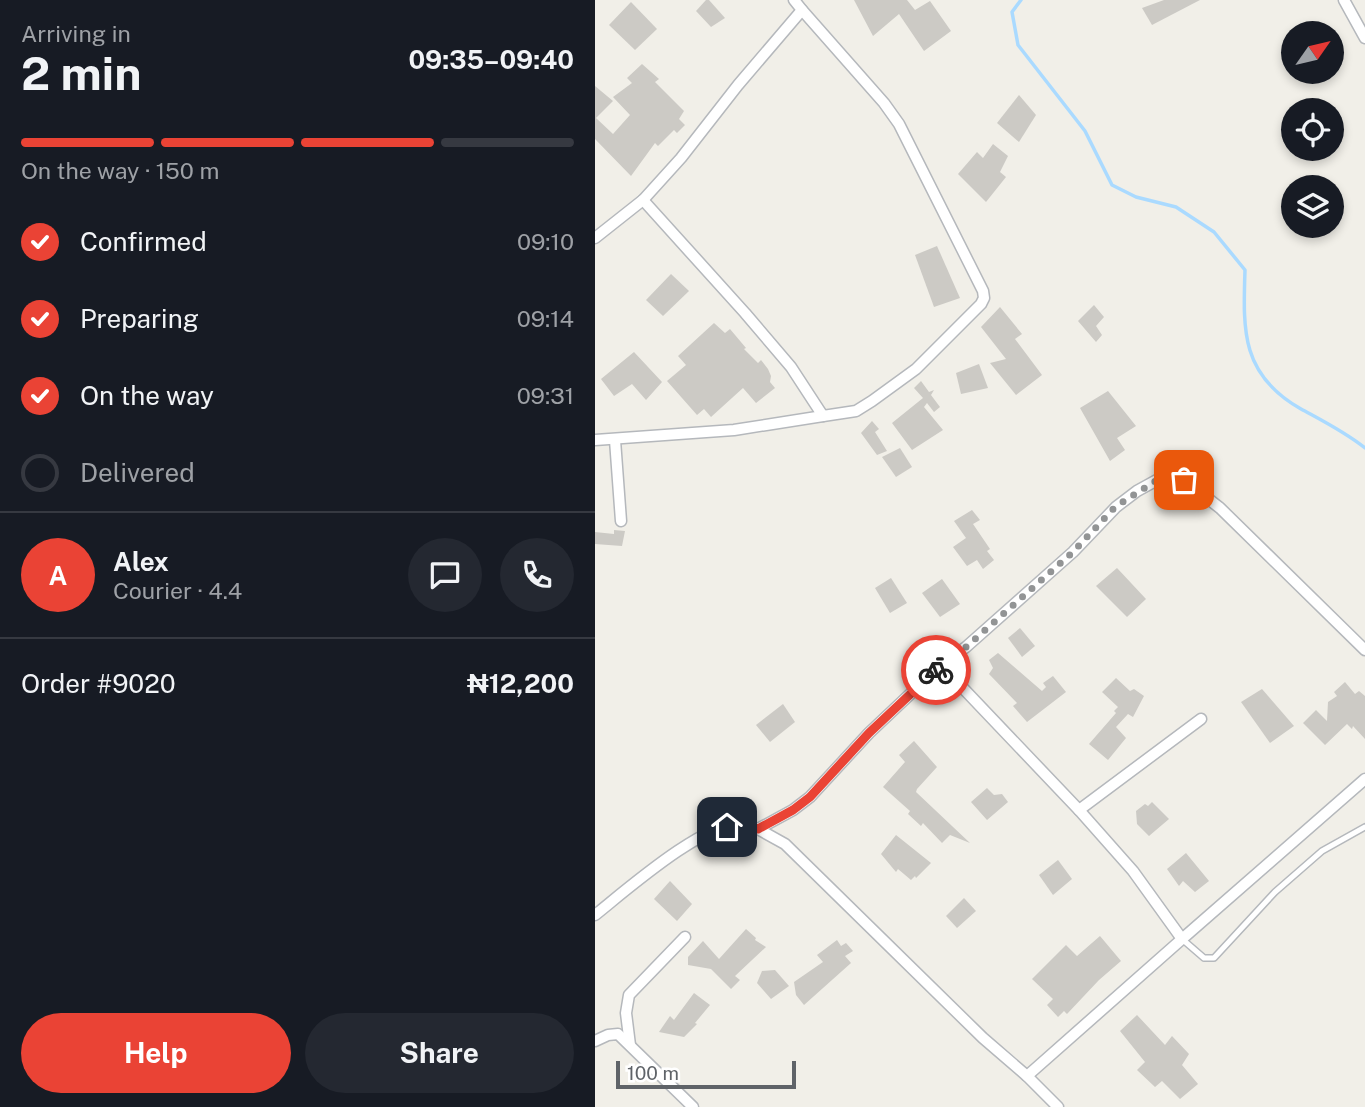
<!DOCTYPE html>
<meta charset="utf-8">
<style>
:root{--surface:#171b24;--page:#242831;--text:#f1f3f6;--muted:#9ea1a6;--line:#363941;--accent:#ea4335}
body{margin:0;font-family:"Public Sans",sans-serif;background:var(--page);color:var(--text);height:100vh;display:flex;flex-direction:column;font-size:26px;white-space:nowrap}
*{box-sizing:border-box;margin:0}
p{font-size:23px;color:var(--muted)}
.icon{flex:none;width:38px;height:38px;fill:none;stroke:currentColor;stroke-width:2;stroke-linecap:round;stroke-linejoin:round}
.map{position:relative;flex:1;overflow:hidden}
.side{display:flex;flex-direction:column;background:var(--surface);width:595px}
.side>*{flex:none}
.needle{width:46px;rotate:56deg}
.fabs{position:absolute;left:686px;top:21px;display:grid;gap:14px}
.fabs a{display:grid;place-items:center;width:63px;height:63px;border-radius:50%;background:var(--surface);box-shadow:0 4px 10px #0003;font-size:35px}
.scale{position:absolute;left:21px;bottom:18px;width:180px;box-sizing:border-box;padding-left:7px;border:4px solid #5f6368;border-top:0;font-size:19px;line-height:24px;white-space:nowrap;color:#5f6368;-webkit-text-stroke:5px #fff;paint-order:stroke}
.pin{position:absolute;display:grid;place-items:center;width:60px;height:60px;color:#fff;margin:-30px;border-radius:14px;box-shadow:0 4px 10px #0006}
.courier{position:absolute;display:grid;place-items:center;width:70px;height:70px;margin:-35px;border:5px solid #ea4335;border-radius:50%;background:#fff;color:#222;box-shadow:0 2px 9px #0007}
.headline em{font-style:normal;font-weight:700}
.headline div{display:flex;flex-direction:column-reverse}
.headline{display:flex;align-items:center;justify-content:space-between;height:119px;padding:0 21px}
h1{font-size:46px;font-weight:700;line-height:52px}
.bar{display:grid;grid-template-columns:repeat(4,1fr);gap:10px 7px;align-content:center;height:84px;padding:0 21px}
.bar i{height:9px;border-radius:5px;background:var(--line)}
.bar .selected{background:var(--accent)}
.bar p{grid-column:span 4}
.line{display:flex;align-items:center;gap:18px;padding:0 21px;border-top:2px solid var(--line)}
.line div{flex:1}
.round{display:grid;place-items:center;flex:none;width:74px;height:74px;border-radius:37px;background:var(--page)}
ol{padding:0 21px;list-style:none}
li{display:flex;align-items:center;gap:21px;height:77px}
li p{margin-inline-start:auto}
li .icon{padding:7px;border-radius:50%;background:var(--accent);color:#fff;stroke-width:4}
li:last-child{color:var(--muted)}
li i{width:38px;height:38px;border:4px solid var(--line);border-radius:50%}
.action{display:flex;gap:14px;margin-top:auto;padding:14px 21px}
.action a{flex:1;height:80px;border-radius:42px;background:var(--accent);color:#fff;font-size:28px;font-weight:700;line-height:80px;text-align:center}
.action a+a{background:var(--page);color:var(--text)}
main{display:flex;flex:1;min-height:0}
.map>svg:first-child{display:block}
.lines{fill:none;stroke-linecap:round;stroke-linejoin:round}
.stream{stroke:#aadaff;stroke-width:3.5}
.building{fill:#cccac5}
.lane-casing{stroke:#b5b8bc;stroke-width:8}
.street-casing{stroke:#b5b8bc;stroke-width:13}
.lane{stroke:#fff;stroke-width:5}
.street{stroke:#fff;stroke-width:10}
.done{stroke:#929495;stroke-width:7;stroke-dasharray:0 12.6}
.route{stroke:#ea4335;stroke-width:9}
</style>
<main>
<section class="side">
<div class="headline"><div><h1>2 min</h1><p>Arriving in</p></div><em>09:35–09:40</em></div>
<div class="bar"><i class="selected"></i><i class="selected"></i><i class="selected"></i><i></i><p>On the way · 150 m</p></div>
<ol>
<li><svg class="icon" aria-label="check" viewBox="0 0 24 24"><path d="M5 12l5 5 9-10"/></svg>Confirmed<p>09:10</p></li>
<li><svg class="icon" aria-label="check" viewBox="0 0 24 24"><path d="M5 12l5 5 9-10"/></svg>Preparing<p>09:14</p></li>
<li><svg class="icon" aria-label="check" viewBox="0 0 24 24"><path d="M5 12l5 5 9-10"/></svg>On the way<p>09:31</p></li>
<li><i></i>Delivered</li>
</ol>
<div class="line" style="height:126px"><b class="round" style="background:var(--accent);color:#fff">A</b><div><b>Alex</b><p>Courier · 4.4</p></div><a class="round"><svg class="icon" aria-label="chat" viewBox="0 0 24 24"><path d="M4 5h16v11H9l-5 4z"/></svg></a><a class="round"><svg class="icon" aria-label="phone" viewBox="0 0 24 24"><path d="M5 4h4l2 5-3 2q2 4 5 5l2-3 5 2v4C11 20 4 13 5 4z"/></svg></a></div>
<div class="line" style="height:91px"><div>Order #9020</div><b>₦12,200</b></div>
<div class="action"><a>Help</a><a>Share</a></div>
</section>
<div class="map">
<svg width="770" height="1107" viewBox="0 0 770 1107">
<rect width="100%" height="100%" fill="#f1efe8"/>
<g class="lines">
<path class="stream" d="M426,0L417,12L423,45L490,131L517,185L541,197L581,207L619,232L650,270C648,331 646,375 706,409C728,421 750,432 770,448"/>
</g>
<g class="building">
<path d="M111,0H114L130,18L116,27L101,11Z"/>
<path d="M259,0H312L320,10L335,1L356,31L329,51L304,14L278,36Z"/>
<path d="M569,0H605L557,25L547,8Z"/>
<path d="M36,2L62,29L40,50L14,25Z"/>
<path d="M47,64L64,79L60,82L89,111L84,119L90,125L82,133L79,130L63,146L60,143L36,176L0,139V86L18,101L1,118L18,134L35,115L18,97L37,83L32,78Z"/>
<path d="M424,95L441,115L424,142L402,123Z"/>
<path d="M398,144L413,156L405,172L411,177L391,202L363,174L382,152L388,158Z"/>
<path d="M342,246L365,298L339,307L320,255Z"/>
<path d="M76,274L94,291L68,316L51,300Z"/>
<path d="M499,305L509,317L501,326L507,335L501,342L483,321Z"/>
<path d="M405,307L427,334L420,339L447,375L421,395L395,363L411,359L386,327Z"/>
<path d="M119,323L130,333L135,329L151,348L149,349L163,363L166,360L173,369L176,376L175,382L180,388L161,403L148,388L116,417L109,409L102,415L72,381L91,365L83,356Z"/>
<path d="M39,352L67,382L51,400L37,384L19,396L6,379Z"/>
<path d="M384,364L393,388L366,394L361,373Z"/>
<path d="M326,381L334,392L339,390L336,395L345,407L339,412L332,403L329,407L348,430L317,450L297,423L328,398L319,388Z"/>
<path d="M513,391L541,426L522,438L530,450L515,461L485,408Z"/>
<path d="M277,421L284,429L280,432L292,451L282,455L266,433Z"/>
<path d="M305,448L317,467L301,477L287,457Z"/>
<path d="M377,510L385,520L378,524L395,549L392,551L399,560L388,569L382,560L372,566L358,547L371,538L359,521Z"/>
<path d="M19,530L30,531L27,546L0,544V532L19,534Z"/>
<path d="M522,568L551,599L532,617L501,586Z"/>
<path d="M296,578L312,603L295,613L280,588Z"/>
<path d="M347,579L365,604L345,617L327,593Z"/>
<path d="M425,628L440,646L427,657L413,638Z"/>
<path d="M403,653L447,691L451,687L448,683L458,676L471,692L432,722L418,706L422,703L394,674L398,668L394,660Z"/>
<path d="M521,678L535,691L539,689L549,696L538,717L533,714L521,727L531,738L513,760L494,744L521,713L519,711L523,707L507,692Z"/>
<path d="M750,682L760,694L764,691L770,696V739L758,726L757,729L752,724L730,745L708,723L721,710L732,721L733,702L742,696L739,692Z"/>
<path d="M667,689L699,726L675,743L646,702Z"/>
<path d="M188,704L200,722L175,742L161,725Z"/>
<path d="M319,741L342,767L322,789L321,792L375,843L355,835L347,843L328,823L326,826L313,814L315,811L288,787L310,762L304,755Z"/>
<path d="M392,788L399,795L407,794L413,802L392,820L376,802Z"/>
<path d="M557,802L574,819L554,836L542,824L541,811L550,804L553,806Z"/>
<path d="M301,835L336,863L321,878L320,876L316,880L303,869L301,872L286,854Z"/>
<path d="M591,853L614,881L600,892L588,881L584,886L572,869Z"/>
<path d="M463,860L477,879L458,895L444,875Z"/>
<path d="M75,881L97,904L82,921L59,899Z"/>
<path d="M369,898L381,911L362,928L351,916Z"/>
<path d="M151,929L161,938L160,940L171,947L140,976L145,980L136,989L116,969L93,965V957L108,941L124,959Z"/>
<path d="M505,936L526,961L504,980L472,1014L469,1011L463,1017L452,1005L458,999L437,979L471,945L482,956Z"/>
<path d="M242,940L246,946L251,943L258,951L250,956L256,963L209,1005L201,995L199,982L228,962L222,955Z"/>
<path d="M180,970L194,986L176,999L162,983L167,971Z"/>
<path d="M99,993L115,1005L100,1023L102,1024L89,1037L64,1032L75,1016L79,1020Z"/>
<path d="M542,1015L570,1045L577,1036L594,1054L587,1065L603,1084L585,1099L567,1081L560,1087L542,1070L550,1062L525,1031Z"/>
</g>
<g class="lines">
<g class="lane-casing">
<path id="lane" d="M587,939L609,958H619L680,892L727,851L770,827"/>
</g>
<g class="street-casing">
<g id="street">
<path d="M749,0L770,38"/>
<path d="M48,200L150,313L196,367L228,416L261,411L277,401L321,369L386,304L389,298L388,291L304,124L289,103L207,10"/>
<path d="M0,238L48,200L86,158L143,85L207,10L199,0"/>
<path d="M0,440L139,430L228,416"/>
<path d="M20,440L26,521"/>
<path d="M346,665L484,810L606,719"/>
<path d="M484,810L538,871L587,939L770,779"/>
<path d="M0,915C29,892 112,819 147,824C152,825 158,827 163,829"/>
<path d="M0,1041L13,1035L23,1034L98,1107"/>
<path d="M35,1045L31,1013L34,995L90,937"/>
<path d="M432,1076L587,939"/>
<path d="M463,1107L432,1076L388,1038L190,844L163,829L198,810L215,797L274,733L346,665L371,647L478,552L521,507L542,491L562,480L576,478L589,480L625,508L770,650"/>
</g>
</g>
<use href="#lane" class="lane"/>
<use href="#street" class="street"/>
</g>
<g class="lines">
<path class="done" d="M341,670L371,647L478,552L520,507L562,480H589"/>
<path class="route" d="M132,827L146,823L163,829L198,810L215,797L274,733L341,670"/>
</g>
</svg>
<div class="fabs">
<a><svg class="needle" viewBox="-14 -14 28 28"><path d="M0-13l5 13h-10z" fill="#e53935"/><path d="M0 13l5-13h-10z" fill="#9ea1a6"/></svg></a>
<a><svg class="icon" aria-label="locate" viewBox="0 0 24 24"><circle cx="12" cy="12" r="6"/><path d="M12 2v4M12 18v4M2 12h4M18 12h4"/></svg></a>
<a><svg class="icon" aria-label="layers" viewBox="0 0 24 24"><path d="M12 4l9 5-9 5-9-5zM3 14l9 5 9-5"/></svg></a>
</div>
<div class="scale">100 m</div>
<div class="pin" style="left:589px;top:480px;background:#ea580c"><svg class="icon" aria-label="bag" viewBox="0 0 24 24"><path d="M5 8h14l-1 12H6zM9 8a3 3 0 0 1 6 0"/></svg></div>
<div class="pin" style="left:132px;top:827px;background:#1f2937"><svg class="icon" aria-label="home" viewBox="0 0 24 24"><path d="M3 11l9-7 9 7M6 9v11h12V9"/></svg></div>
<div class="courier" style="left:341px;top:670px"><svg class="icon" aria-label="bike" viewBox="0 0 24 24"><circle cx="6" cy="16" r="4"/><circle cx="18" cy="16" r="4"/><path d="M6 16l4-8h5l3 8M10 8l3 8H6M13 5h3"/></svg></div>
</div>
</main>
